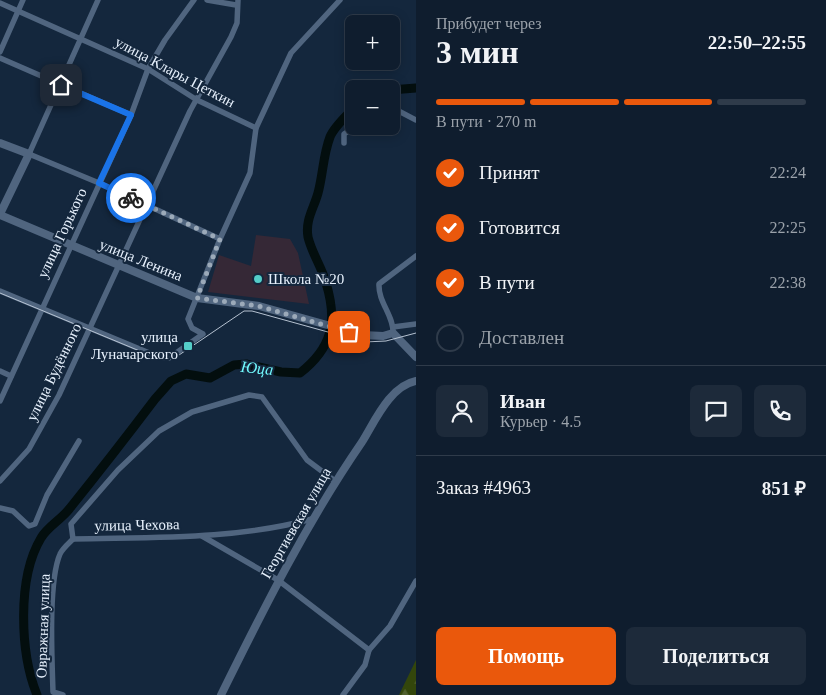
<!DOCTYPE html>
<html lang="ru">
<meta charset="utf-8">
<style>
:root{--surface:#0f1d2e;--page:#1d2a3a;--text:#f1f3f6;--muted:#9ba2aa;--line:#2f3b4a;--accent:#ea580c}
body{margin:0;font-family:Georgia,serif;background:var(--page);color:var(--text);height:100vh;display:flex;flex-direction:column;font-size:19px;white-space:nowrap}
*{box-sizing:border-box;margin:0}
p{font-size:16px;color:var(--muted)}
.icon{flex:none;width:28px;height:28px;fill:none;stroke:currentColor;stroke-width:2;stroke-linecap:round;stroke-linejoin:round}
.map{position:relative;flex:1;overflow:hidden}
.drawer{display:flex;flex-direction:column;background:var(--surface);width:410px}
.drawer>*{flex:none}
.fabs{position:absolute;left:345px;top:15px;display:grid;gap:10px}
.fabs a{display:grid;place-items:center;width:55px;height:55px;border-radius:8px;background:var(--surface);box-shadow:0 2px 12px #0003,0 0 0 1px var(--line);font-size:25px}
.pin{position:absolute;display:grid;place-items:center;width:42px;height:42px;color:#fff;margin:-21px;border-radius:10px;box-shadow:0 2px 8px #0006}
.courier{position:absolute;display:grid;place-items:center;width:50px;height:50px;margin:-25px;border:4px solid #1a73e8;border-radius:50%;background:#fff;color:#222;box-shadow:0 1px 6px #0007}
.headline em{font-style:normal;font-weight:700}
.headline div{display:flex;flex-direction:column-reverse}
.headline{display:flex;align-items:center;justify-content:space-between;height:85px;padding:0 20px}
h1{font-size:32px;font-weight:700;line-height:38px}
.bar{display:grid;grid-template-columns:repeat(4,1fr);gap:8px 5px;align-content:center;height:60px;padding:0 20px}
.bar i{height:6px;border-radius:4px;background:var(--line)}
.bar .selected{background:var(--accent)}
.bar p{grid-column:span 4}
.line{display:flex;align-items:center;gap:12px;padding:0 20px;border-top:1px solid var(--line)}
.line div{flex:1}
.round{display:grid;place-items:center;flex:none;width:52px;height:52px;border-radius:8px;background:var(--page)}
ol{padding:0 20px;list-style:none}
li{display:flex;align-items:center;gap:15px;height:55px}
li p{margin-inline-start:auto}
li .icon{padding:5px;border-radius:50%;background:var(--accent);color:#fff;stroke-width:4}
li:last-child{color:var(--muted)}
li i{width:28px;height:28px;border:2px solid var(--line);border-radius:50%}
.primary-button{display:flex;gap:10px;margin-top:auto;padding:10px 20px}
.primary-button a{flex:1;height:58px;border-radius:8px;background:var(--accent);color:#fff;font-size:20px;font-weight:700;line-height:58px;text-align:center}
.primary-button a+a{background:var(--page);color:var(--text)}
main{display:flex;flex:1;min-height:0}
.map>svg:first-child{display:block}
.education{fill:#352836}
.forest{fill:url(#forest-firs)}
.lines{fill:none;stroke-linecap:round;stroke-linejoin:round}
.river{stroke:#030e0e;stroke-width:9}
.minor{stroke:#50657f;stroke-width:5.5}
.secondary{stroke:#50657f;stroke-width:8}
.tram{stroke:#b6c2d1;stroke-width:1}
.done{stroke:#9caab9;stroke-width:5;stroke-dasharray:0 9}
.route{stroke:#1a73e8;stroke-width:6}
.poi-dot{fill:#54cdc8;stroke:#14273d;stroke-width:2}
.labels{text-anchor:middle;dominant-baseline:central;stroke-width:4;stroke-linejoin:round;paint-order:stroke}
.street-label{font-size:15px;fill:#e6f0fc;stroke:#14273d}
.poi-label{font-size:15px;fill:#e6f0fc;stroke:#14273d;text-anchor:start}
.water-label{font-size:16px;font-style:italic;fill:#71f9fd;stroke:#14273d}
</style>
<main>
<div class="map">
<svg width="416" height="695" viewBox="0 0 416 695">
<defs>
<pattern id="forest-firs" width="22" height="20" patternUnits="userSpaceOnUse" patternTransform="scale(1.25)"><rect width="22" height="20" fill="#33460b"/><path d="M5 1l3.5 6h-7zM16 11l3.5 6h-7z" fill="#51612f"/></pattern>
</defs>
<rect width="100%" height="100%" fill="#14273d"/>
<path class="education" d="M256,235L290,239L298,253L309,304L208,292L219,255L251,266Z"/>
<path class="forest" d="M416,660V695H399Z"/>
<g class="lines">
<g class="river">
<path d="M391,90L416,88"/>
<path d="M37,695C20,653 17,578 41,538C47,527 62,519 70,508C99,472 127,436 155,399L171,381L186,374L210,378L234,365L246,364L281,372L300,373C332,348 338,322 326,283C322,267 312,254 308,237C305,220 314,208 318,193C323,175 323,155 330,137C334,127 346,116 354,108"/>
</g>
<g class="minor">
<path d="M98,0L29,154L99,183L220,239"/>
<path d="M207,0L236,5"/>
<path d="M0,3L148,69L197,100L256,128"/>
<path d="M0,52L23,0"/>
<path d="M0,58L131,115"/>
<path d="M391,107L416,120"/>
<path d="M344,143V134L356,126"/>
<path d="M0,291L159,357L169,358L203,334L192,328L188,319L220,239L250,173L256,128L291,53L340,0"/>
<path d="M393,327L416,324"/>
<path d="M393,333C394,316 378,302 379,284L416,256"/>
<path d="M0,371L11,376"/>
<path d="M0,401L131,115L148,69L165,40L194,0"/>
<path d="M0,481L29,449L59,395L190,111L231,37L237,23L238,0"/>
<path d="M0,508L13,511L29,526L35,524L47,495L79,441"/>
<path d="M202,536L278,580L369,650"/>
<path d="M73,539C153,537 234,540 312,519"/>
<path d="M63,695L53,692C52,659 48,582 60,554C62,549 69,543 73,539L71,524L118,470L159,431L192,412L249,395L262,397L307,460L335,481"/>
<path d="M343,695L365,665L369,650L390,626L416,581"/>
</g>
<g class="secondary">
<path d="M0,143L29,154L0,214"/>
<path d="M0,215L197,298L259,306L363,335L383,336L393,333L416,357"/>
<path d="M221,695C264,608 307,522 362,442C375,421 390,386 416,381"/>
</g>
<path class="tram" d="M0,293L159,359L169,360L179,355L244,311H252L364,342L386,341L416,333"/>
</g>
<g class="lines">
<path class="done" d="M131,198L220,239L197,298L258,306L349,332"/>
<path class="route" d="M61,85L131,115L99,183L131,198"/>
</g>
<g class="poi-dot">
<circle cx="258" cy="279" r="5"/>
<rect x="183" y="341" width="10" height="10" rx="2.5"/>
</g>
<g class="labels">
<g class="street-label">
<text transform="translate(175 72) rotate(28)">улица Клары Цеткин</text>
<text transform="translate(62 233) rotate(-65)">улица Горького</text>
<text transform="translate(141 260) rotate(22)">улица Ленина</text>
<text transform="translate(54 372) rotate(-64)">улица Будённого</text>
<text transform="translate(296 523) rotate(-60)">Георгиевская улица</text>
<text transform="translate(137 525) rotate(-1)">улица Чехова</text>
<text transform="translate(43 626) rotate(-88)">Овражная улица</text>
</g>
<g class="poi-label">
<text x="268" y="279">Школа №20</text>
<text x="178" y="337" text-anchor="end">улица<tspan x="178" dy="17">Луначарского</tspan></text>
</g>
<g class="water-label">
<text transform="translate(257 368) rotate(6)">Юца</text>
</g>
</g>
</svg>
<div class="fabs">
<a>+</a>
<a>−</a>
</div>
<div class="pin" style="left:349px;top:332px;background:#ea580c"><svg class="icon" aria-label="bag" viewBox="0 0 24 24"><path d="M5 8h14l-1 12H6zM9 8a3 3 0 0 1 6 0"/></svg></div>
<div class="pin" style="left:61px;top:85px;background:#1f2937"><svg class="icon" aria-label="home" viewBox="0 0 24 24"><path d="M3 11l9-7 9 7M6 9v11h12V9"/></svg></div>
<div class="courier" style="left:131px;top:198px"><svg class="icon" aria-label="bike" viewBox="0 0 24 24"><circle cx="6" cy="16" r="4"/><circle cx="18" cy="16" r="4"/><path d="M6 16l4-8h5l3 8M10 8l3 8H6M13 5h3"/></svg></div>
</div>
<section class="drawer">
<div class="headline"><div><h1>3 мин</h1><p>Прибудет через</p></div><em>22:50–22:55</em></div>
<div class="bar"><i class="selected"></i><i class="selected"></i><i class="selected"></i><i></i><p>В пути · 270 m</p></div>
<ol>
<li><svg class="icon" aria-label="check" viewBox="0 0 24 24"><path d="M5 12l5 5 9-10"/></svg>Принят<p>22:24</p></li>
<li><svg class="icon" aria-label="check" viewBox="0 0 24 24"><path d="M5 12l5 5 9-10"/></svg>Готовится<p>22:25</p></li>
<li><svg class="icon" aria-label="check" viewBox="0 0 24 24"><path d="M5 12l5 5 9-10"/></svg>В пути<p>22:38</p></li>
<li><i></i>Доставлен</li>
</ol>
<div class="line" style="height:90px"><a class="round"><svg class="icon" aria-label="person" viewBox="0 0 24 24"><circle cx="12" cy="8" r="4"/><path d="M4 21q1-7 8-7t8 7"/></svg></a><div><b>Иван</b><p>Курьер · 4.5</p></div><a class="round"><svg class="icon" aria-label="chat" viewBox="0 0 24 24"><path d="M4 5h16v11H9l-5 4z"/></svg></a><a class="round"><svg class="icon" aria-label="phone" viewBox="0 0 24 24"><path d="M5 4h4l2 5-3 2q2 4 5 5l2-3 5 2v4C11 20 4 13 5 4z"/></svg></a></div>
<div class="line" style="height:65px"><div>Заказ #4963</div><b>851 ₽</b></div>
<div class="primary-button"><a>Помощь</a><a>Поделиться</a></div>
</section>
</main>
